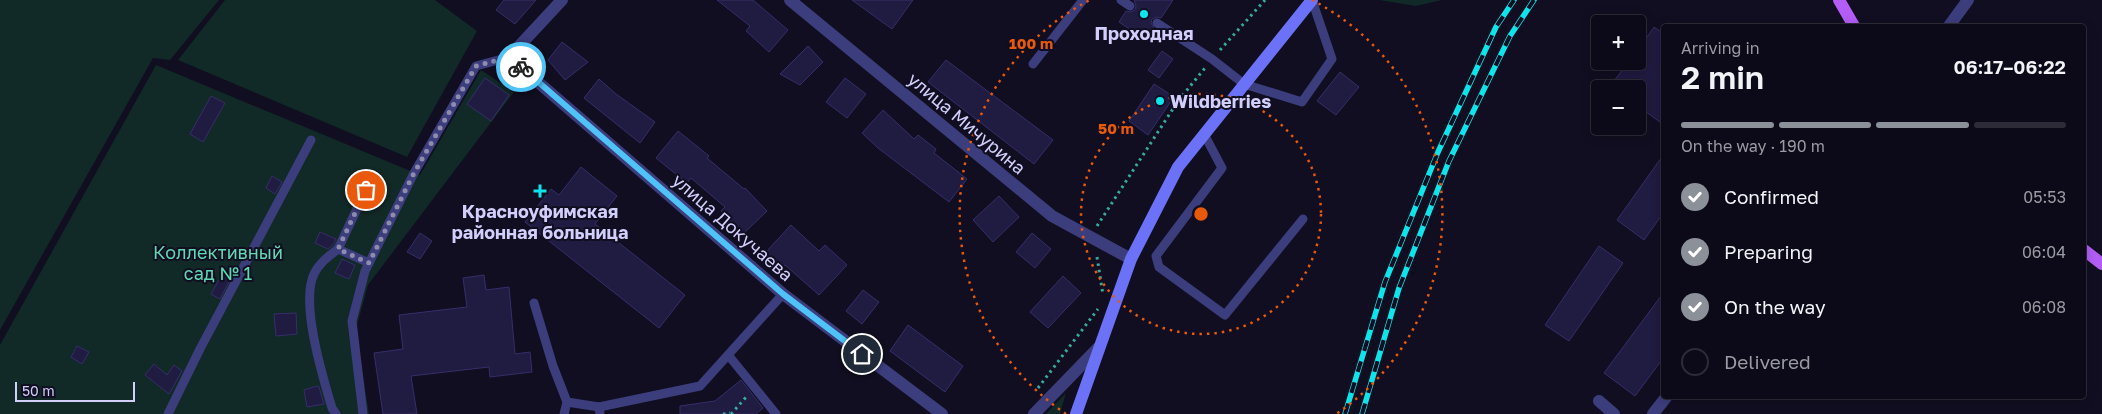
<!DOCTYPE html>
<meta charset="utf-8">
<style>
:root{--surface:#0c0a18;--page:#151321;--text:#f1f3f6;--muted:#9a9aa2;--line:#2c2b37;--accent:#8c9099}
body{margin:0;font-family:"Golos Text",sans-serif;background:var(--page);color:var(--text);height:100vh;display:flex;flex-direction:column;font-size:19px;white-space:nowrap}
*{box-sizing:border-box;margin:0}
p{font-size:16px;color:var(--muted)}
.icon{flex:none;width:28px;height:28px;fill:none;stroke:currentColor;stroke-width:2;stroke-linecap:round;stroke-linejoin:round}
.map{position:relative;flex:1;overflow:hidden}
.panel{position:absolute;left:1661px;top:24px;width:425px;height:375px;display:flex;flex-direction:column;background:var(--surface);border-radius:5px;box-shadow:0 2px 12px #0003,0 0 0 1px var(--line)}
.panel>*{flex:none}
.fabs{position:absolute;left:1591px;top:15px;display:grid;gap:10px}
.fabs a{display:grid;place-items:center;width:55px;height:55px;border-radius:5px;background:var(--surface);box-shadow:0 2px 12px #0003,0 0 0 1px var(--line);font-size:25px}
.scale{position:absolute;left:15px;bottom:12px;width:120px;box-sizing:border-box;padding-left:5px;border:2px solid #d2cffc;border-top:0;font-size:14px;line-height:18px;white-space:nowrap;color:#d2cffc;-webkit-text-stroke:4px #100e20;paint-order:stroke}
.pin{position:absolute;display:grid;place-items:center;width:42px;height:42px;color:#fff;margin:-21px;border:2px solid #fff;border-radius:50%;box-shadow:0 1px 5px #0007}
.courier{position:absolute;display:grid;place-items:center;width:50px;height:50px;margin:-25px;border:4px solid #4fc3f7;border-radius:50%;background:#fff;color:#222;box-shadow:0 1px 6px #0007}
.overview em{font-style:normal;font-weight:600}
.overview div{display:flex;flex-direction:column-reverse}
.overview{display:flex;align-items:center;justify-content:space-between;height:85px;padding:0 20px}
h1{font-size:32px;font-weight:600;line-height:38px}
.bar{display:grid;grid-template-columns:repeat(4,1fr);gap:8px 5px;align-content:center;height:60px;padding:0 20px}
.bar i{height:6px;border-radius:4px;background:var(--line)}
.bar .selected{background:var(--accent)}
.bar p{grid-column:span 4}
ol{padding:0 20px;list-style:none}
li{display:flex;align-items:center;gap:15px;height:55px}
li p{margin-inline-start:auto}
li .icon{padding:5px;border-radius:50%;background:var(--accent);color:#fff;stroke-width:4}
li:last-child{color:var(--muted)}
li i{width:28px;height:28px;border:2px solid var(--line);border-radius:50%}
.map>svg:first-child{display:block}
.green{fill:#112927}
.building{fill:#201b40;stroke:#362e6b}
.lines{fill:none;stroke-linecap:round;stroke-linejoin:round}
.path{stroke:#34ac9d;stroke-width:3;stroke-dasharray:2.5 4;stroke-linecap:butt}
.lane{stroke:#3c3d7c;stroke-width:9}
.street{stroke:#3c3d7c;stroke-width:12}
.secondary{stroke:#6c72f7;stroke-width:12}
.primary{stroke:#b35df6;stroke-width:12}
.rail-casing{stroke:#0de4eb;stroke-width:5.5}
.rail{stroke:#100e20;stroke-width:4;stroke-dasharray:11;stroke-linecap:butt}
.done{stroke:#8e8baf;stroke-width:5;stroke-dasharray:0 9}
.route{stroke:#4fc3f7;stroke-width:6}
.ring{fill:none;stroke:#e8590c;stroke-width:2.5;stroke-dasharray:2.5 5}
.poi-dot{fill:#0de4eb;stroke:#100e20;stroke-width:2}
.labels{text-anchor:middle;dominant-baseline:central;stroke-width:4;stroke-linejoin:round;paint-order:stroke}
.poi-label{font-size:18px;font-weight:bold;fill:#d2cffc;stroke:#100e20}
.street-label{font-size:18px;fill:#d2cffc;stroke:#100e20}
.park-label{font-size:18px;fill:#60d8b2;stroke:#100e20}
.centre{fill:#e8590c;stroke:#100e20;stroke-width:2.5}
.ring-label{font-size:15px;text-anchor:middle;font-weight:bold;fill:#e8590c;stroke:#100e20;stroke-width:4;stroke-linejoin:round;paint-order:stroke}
</style>
<div class="map">
<svg width="2102" height="414" viewBox="0 0 2102 414">
<rect width="100%" height="100%" fill="#100e20"/>
<g class="green">
<path d="M0,0H219L170,60L153,58L0,330Z"/>
<path d="M225,0H435L477,31L407,157L178,60Z"/>
<path d="M1379,0H1442L1416,6Z"/>
<path d="M156,65L420,175L481,70L514,92L368,285L356,329L369,414H0V345Z"/>
<path d="M1066,393L1060,414H1046Z"/>
</g>
<g class="building">
<path d="M504,0H536L515,24L496,10Z"/>
<path d="M717,0H753L788,30L769,52L746,31L750,26Z"/>
<path d="M852,0H913L892,29Z"/>
<path d="M1134,0H1173L1161,18L1157,17L1152,19L1151,23L1154,28L1146,40L1119,22L1126,11L1130,12L1135,10L1136,6Z"/>
<path d="M1654,27L1664,34V125L1638,106V89H1608L1629,61H1638V50Z"/>
<path d="M562,42L588,62L565,80L548,60Z"/>
<path d="M808,46L823,62L800,85L780,74Z"/>
<path d="M1162,51L1173,59L1159,78L1148,70Z"/>
<path d="M946,60L1053,140L1034,164L928,82Z"/>
<path d="M1340,72L1359,87L1336,115L1317,101Z"/>
<path d="M485,78L509,95L491,121L467,104Z"/>
<path d="M845,78L866,94L847,118L826,102Z"/>
<path d="M599,79L616,94L655,122L640,143L584,98Z"/>
<path d="M1154,84L1174,97L1148,135L1129,121Z"/>
<path d="M211,96L225,103L203,142L190,134Z"/>
<path d="M883,110L914,139L918,135L936,149L934,153L967,179L949,202L878,148L862,133Z"/>
<path d="M678,131L709,156L707,158L744,189L745,188L767,211L743,234L721,211L725,207L691,178L687,183L656,158Z"/>
<path d="M1664,154V212L1644,240L1617,220Z"/>
<path d="M581,167L617,196L595,224L685,295L659,328L525,222L551,189L559,195Z"/>
<path d="M272,176L282,182L275,194L266,188Z"/>
<path d="M999,196L1019,217L993,242L973,220Z"/>
<path d="M791,225L819,251L825,245L847,265L819,295L785,265L783,267L766,252Z"/>
<path d="M320,232L336,239L333,245L328,249L315,243Z"/>
<path d="M420,233L432,241L420,259L407,252Z"/>
<path d="M1032,233L1051,249L1035,268L1016,252Z"/>
<path d="M1599,246L1623,263L1569,341L1545,325Z"/>
<path d="M342,259L355,265L349,279L335,273Z"/>
<path d="M484,275L486,290L509,287L515,354L530,352L532,372L490,377L489,367L411,376L417,414H383L374,353L403,349L399,315L467,307L463,278Z"/>
<path d="M221,276L230,280L220,299L211,294Z"/>
<path d="M1063,276L1081,293L1048,328L1030,312Z"/>
<path d="M863,290L879,302L862,324L846,311Z"/>
<path d="M1664,292V357L1635,396L1604,373Z"/>
<path d="M296,313L297,334L276,336L274,314Z"/>
<path d="M908,325L963,366L945,392L890,351Z"/>
<path d="M77,346L89,352L82,364L71,357Z"/>
<path d="M154,364L167,375L174,365L182,371L169,394L145,375Z"/>
<path d="M741,380L763,408L756,414H680V406L715,401Z"/>
<path d="M317,386L319,387L324,404L307,407L304,390Z"/>
</g>
<g class="lines">
<g class="path">
<path d="M1220,50L1265,0"/>
<path d="M1097,226L1178,101L1205,68"/>
<path d="M1097,257L1103,295"/>
<path d="M1038,388L1098,309"/>
<path d="M723,414L730,413"/>
<path d="M731,414L748,395"/>
</g>
<g class="lane">
<path d="M1121,0L1130,6"/>
<path d="M1157,23L1212,59L1244,84L1302,102L1332,59L1312,0"/>
<path d="M1033,64L1083,0"/>
<path d="M1204,134L1222,168L1156,256L1159,267L1225,315L1303,219"/>
<path d="M369,263L338,249L373,175"/>
<path d="M534,303L553,366L567,402L564,414"/>
<path d="M729,356L776,414"/>
<path d="M567,402L599,407"/>
<path d="M168,414L200,349L311,140"/>
<path d="M336,414L332,408C323,378 300,303 314,274C319,263 329,256 338,249"/>
<path d="M363,414L352,321L365,271L414,173L476,66L509,57"/>
<path d="M600,414L599,407L700,386L783,294"/>
</g>
<g class="street">
<path d="M562,0L509,57L783,294L942,414"/>
<path d="M790,0L1052,216L1131,259"/>
<path d="M1949,26L1968,0"/>
<path d="M1599,401L1614,414"/>
<path d="M1034,414L1098,348"/>
<path d="M1653,414L1667,396"/>
</g>
<path class="secondary" d="M1076,414L1131,259L1178,167L1312,0"/>
<g class="primary">
<path d="M1839,0L1854,26"/>
<path d="M2084,250L2102,264"/>
</g>
<g class="rail-casing">
<g id="rail">
<path d="M1345,414L1385,282L1438,152L1496,27L1514,0"/>
<path d="M1362,414L1399,288L1449,161L1510,36L1534,0"/>
</g>
</g>
<use href="#rail" class="rail"/>
</g>
<g class="lines">
<path class="done" d="M366,190L338,249L369,263L414,173L476,66L509,57L521,67"/>
<path class="route" d="M521,67L783,294L862,354"/>
</g>
<g class="ring">
<circle cx="1201" cy="214" r="120"/>
<path d="M1066 414A241 241 0 0 1 1090 0M1312 0A241 241 0 0 1 1336 414"/>
</g>
<g class="poi-dot">
<circle cx="1144" cy="14" r="5"/>
<circle cx="1160" cy="101" r="5"/>
<path d="M537.5 183.5h5v5h5v5h-5v5h-5v-5h-5v-5h5z"/>
</g>
<g class="labels">
<g class="poi-label">
<text x="1144" y="33">Проходная</text>
<text x="1170" y="101" text-anchor="start">Wildberries</text>
<text x="540" y="211">Красноуфимская<tspan x="540" dy="21">районная больница</tspan></text>
</g>
<g class="street-label">
<text transform="translate(967 123) rotate(40)">улица Мичурина</text>
<text transform="translate(733 227) rotate(41)">улица Докучаева</text>
</g>
<g class="park-label">
<text x="218" y="252">Коллективный<tspan x="218" dy="21">сад № 1</tspan></text>
</g>
</g>
<circle cx="1201" cy="214" r="8" class="centre"/>
<g class="ring-label">
<text x="1031" y="49">100 m</text>
<text x="1116" y="134">50 m</text>
</g>
</svg>
<div class="fabs">
<a>+</a>
<a>−</a>
</div>
<div class="scale">50 m</div>
<div class="pin" style="left:366px;top:190px;background:#ea580c"><svg class="icon" aria-label="bag" viewBox="0 0 24 24"><path d="M5 8h14l-1 12H6zM9 8a3 3 0 0 1 6 0"/></svg></div>
<div class="pin" style="left:862px;top:354px;background:#1f2937"><svg class="icon" aria-label="home" viewBox="0 0 24 24"><path d="M3 11l9-7 9 7M6 9v11h12V9"/></svg></div>
<div class="courier" style="left:521px;top:67px"><svg class="icon" aria-label="bike" viewBox="0 0 24 24"><circle cx="6" cy="16" r="4"/><circle cx="18" cy="16" r="4"/><path d="M6 16l4-8h5l3 8M10 8l3 8H6M13 5h3"/></svg></div>
<section class="panel">
<div class="overview"><div><h1>2 min</h1><p>Arriving in</p></div><em>06:17–06:22</em></div>
<div class="bar"><i class="selected"></i><i class="selected"></i><i class="selected"></i><i></i><p>On the way · 190 m</p></div>
<ol>
<li><svg class="icon" aria-label="check" viewBox="0 0 24 24"><path d="M5 12l5 5 9-10"/></svg>Confirmed<p>05:53</p></li>
<li><svg class="icon" aria-label="check" viewBox="0 0 24 24"><path d="M5 12l5 5 9-10"/></svg>Preparing<p>06:04</p></li>
<li><svg class="icon" aria-label="check" viewBox="0 0 24 24"><path d="M5 12l5 5 9-10"/></svg>On the way<p>06:08</p></li>
<li><i></i>Delivered</li>
</ol>
</section>
</div>
